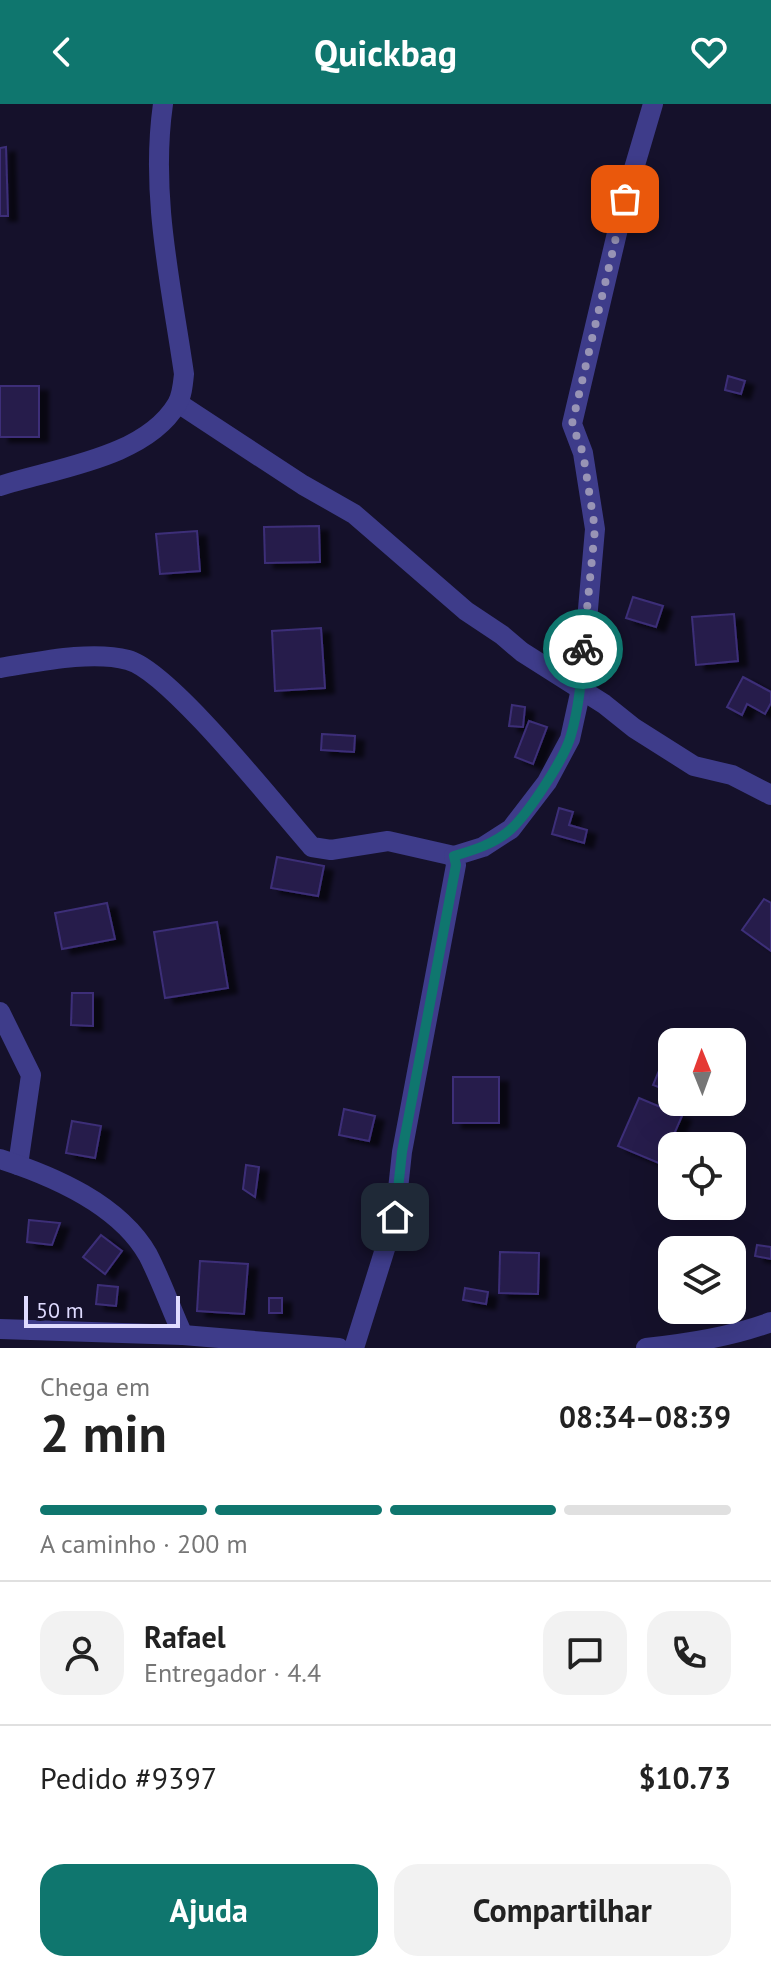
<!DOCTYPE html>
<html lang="pt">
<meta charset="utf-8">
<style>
:root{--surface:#fff;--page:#f2f2f2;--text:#222;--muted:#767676;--line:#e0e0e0;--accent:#0f766e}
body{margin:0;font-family:"PT Sans",sans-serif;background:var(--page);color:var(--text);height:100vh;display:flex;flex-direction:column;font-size:30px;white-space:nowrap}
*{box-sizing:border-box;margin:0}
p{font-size:26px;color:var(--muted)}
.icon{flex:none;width:44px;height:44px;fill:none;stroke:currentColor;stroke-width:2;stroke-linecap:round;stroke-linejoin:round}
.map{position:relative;height:1244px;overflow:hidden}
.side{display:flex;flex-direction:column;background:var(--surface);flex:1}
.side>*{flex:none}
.needle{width:52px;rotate:359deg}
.fabs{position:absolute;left:658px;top:924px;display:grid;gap:16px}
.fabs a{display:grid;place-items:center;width:88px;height:88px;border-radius:16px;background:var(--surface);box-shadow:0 8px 32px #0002;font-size:40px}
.scale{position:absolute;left:24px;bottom:20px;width:156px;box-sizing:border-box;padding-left:8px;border:4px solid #dfdbff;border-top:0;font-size:22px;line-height:28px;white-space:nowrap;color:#dfdbff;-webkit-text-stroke:6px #15112b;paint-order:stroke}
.pin{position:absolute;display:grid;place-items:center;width:68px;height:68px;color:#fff;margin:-34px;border-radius:16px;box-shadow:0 4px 12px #0006}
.courier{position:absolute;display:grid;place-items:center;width:80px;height:80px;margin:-40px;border:6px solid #0f766e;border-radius:50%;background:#fff;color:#222;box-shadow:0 2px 10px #0007}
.head em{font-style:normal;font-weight:800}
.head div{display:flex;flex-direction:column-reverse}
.head{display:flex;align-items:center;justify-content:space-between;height:136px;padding:0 40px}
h1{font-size:52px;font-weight:800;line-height:60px}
.bar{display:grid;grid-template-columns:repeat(4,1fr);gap:12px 8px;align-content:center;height:96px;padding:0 40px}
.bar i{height:10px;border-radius:6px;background:var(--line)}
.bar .selected{background:var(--accent)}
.bar p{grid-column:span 4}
.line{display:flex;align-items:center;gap:20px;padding:0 40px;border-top:2px solid var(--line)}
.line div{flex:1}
.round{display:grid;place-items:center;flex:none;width:84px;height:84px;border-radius:24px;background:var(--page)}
.action{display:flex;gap:16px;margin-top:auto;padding:16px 40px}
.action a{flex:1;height:92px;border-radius:24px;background:var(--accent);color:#fff;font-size:32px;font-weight:800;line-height:92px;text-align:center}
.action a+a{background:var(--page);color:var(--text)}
header{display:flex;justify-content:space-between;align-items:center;height:104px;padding:0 40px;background:var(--accent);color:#fff;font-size:36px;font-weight:800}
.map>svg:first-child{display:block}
.building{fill:#261d4c;stroke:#3c2f78;stroke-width:2;filter:url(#shadow)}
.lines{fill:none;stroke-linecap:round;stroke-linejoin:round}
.minor{stroke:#3e3c8a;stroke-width:20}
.done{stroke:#9894b5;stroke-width:8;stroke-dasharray:0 14.4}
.route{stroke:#0f766e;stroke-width:10}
</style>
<header><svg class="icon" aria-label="back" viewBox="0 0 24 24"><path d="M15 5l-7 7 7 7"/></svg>Quickbag<svg class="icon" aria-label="heart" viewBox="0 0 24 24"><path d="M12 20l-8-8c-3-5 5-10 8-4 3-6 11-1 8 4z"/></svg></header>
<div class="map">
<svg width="771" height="1244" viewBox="0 0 771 1244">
<defs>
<filter id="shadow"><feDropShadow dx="9" dy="5" stdDeviation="2" flood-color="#0009"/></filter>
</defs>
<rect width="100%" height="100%" fill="#15112b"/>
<g class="building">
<path d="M6,43L8,112H0V44Z"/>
<path d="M728,272L745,277L741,290L725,286Z"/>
<rect x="0" y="282" width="39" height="51"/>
<path d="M319,422L320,458L265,459L264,423Z"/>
<path d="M197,427L200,467L160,470L156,430Z"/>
<path d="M633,493L663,502L656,523L626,514Z"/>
<path d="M734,510L738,557L696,561L692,513Z"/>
<path d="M321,524L325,584L275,587L272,527Z"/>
<path d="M743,573L771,588V599L765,610L747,600L742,611L727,603Z"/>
<path d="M512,601L525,603L523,623L509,622Z"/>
<path d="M529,617L547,623L533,660L515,653Z"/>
<path d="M322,630L355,632L354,648L321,646Z"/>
<path d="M559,704L573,708L569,721L587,726L584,739L552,730Z"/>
<path d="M277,753L324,762L318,792L271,784Z"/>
<path d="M764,795L771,799V847L742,826Z"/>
<path d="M107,799L115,835L62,845L55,809Z"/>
<path d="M217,818L228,884L165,894L154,828Z"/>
<path d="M72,889H93V922L71,921Z"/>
<path d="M664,955L672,958V972L666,986L653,981Z"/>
<rect x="453" y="973" width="46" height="46"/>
<path d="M639,994L682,1012L661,1060L618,1042Z"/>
<path d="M344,1005L375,1012L369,1037L339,1031Z"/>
<path d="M72,1017L101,1022L95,1054L66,1049Z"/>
<path d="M246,1061L259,1063L255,1093L243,1085Z"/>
<path d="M29,1116L60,1119L52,1141L27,1138Z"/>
<path d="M101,1131L122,1147L105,1170L83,1153Z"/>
<path d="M676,1136L726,1138L725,1146H675Z"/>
<path d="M757,1141L771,1143V1155L755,1152Z"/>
<path d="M500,1148L539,1149L538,1190L499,1189Z"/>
<path d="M200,1157L248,1160L244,1210L197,1207Z"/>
<path d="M98,1181L118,1183L116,1202L96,1200Z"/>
<path d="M465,1184L488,1188L486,1200L463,1196Z"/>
<rect x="269" y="1194" width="13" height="15"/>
</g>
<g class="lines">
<g class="minor">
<path d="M178,299L303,381L354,410L466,507L502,531L522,548L604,600L634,624L694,662L732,671L771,691"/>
<path d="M0,382C55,364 145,354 177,300C182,292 183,280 184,270C171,180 150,91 163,0"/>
<path d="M0,564C38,558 91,546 128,556C170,567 279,706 312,743L331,746L388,737L454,752"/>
<path d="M0,908L31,971L18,1061"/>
<path d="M0,1055C53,1072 119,1100 148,1151C161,1176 171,1205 183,1231"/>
<path d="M0,1225L183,1231L339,1244"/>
<path d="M354,1244L395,1113L402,1048L456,761L454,752L483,743L511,725L547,678L570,635L581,585L595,425L583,349L572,320L625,95L653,0"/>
<path d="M646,1244C689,1239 730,1233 771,1218"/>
</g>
</g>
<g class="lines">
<path class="done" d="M583,545L595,425L583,349L572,320L625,95"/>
<path class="route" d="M395,1113L402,1048L456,761L454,752C474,746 494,740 510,726C528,710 565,654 571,631C579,603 582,574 583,545"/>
</g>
</svg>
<div class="fabs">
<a><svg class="needle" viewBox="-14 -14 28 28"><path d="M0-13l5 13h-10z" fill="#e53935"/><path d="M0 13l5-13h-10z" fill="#767676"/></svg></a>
<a><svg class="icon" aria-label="locate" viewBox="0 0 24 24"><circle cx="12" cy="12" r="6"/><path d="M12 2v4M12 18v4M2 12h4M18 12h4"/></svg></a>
<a><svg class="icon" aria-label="layers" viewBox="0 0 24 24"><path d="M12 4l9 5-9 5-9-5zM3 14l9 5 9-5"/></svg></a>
</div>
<div class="scale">50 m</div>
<div class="pin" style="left:625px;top:95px;background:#ea580c"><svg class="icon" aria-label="bag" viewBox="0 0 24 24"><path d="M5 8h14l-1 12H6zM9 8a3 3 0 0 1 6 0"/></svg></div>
<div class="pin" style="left:395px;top:1113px;background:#1f2937"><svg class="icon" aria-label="home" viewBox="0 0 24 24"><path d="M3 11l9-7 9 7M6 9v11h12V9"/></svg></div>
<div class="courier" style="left:583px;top:545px"><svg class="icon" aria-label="bike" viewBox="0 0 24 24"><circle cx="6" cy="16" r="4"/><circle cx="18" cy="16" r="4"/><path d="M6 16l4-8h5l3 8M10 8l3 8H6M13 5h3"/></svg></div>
</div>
<section class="side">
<div class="head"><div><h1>2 min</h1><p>Chega em</p></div><em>08:34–08:39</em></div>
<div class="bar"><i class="selected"></i><i class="selected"></i><i class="selected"></i><i></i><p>A caminho · 200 m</p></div>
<div class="line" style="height:144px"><a class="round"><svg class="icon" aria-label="person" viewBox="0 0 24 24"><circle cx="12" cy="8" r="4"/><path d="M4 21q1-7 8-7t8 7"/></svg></a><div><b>Rafael</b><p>Entregador · 4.4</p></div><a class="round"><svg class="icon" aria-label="chat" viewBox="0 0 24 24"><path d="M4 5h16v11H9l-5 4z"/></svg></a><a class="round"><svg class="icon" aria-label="phone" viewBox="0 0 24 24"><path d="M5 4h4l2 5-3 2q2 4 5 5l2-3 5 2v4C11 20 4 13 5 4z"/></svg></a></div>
<div class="line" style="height:104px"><div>Pedido #9397</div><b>$10.73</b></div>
<div class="action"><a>Ajuda</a><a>Compartilhar</a></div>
</section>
